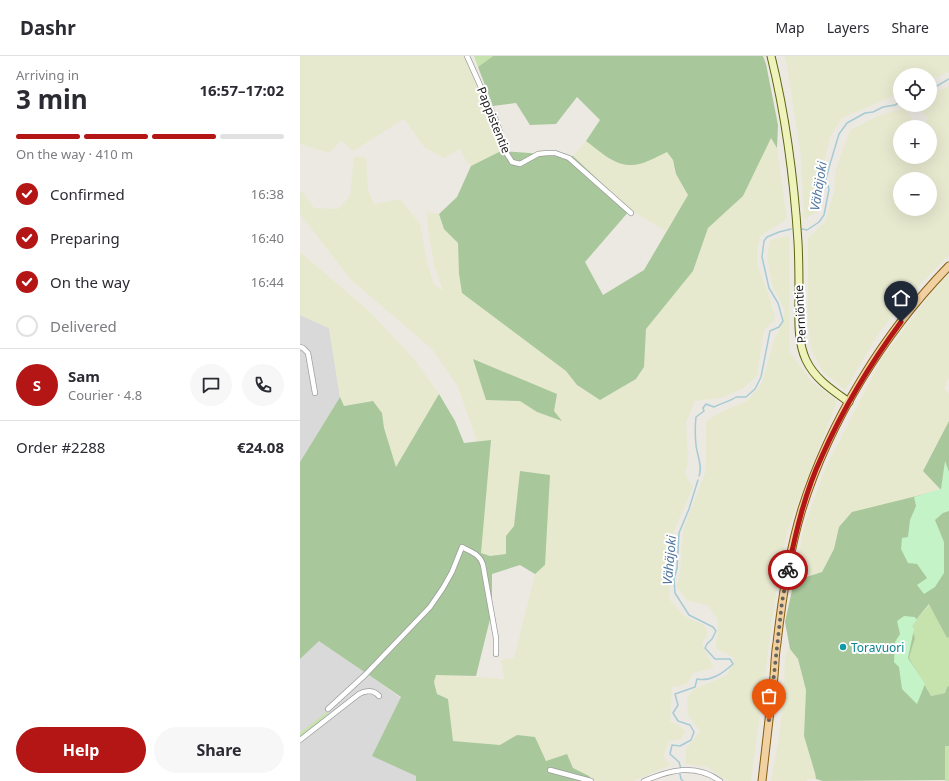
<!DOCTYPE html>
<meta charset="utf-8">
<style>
:root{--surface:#fff;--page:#f7f7f7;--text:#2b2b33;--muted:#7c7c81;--line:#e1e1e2;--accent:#b31615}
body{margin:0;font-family:"Noto Sans",sans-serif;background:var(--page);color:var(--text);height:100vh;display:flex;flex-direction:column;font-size:15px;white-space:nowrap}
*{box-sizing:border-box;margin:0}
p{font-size:13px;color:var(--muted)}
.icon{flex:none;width:22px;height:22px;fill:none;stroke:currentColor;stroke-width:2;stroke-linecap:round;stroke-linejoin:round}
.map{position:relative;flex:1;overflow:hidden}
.panel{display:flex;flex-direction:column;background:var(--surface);width:300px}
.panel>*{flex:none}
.controls{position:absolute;left:593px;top:12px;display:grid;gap:8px}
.controls a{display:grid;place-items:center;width:44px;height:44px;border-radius:50%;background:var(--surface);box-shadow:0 4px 16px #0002;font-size:20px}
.pin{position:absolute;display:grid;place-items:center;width:34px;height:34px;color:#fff;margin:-41px -17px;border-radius:50% 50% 50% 0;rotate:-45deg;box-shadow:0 0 4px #0007}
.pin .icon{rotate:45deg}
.courier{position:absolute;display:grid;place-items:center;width:40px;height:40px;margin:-20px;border:3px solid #b31615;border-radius:50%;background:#fff;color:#222;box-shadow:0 1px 5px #0007}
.headline em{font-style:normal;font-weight:700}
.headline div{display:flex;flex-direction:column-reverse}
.headline{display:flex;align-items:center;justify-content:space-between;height:68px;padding:0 16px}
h1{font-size:26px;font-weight:700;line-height:30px}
.bar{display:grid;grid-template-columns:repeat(4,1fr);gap:6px 4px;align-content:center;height:48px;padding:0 16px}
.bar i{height:5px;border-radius:3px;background:var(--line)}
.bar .on{background:var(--accent)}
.bar p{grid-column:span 4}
.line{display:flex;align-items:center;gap:10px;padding:0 16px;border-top:1px solid var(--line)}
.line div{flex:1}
.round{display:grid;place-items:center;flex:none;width:42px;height:42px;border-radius:21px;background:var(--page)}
ol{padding:0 16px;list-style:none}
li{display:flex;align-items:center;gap:12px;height:44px}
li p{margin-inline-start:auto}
li .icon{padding:4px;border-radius:50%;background:var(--accent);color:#fff;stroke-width:4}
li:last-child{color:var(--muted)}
li i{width:22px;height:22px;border:2px solid var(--line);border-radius:50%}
.action{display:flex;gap:8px;margin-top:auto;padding:8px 16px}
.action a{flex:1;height:46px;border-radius:24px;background:var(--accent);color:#fff;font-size:16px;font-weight:700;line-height:46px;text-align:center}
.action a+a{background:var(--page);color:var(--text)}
header{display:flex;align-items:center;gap:24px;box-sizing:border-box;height:56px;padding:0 20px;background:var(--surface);border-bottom:1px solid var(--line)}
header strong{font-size:19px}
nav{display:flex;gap:22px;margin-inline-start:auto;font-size:14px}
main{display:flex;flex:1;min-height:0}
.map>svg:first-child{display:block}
.residential{fill:#dad9d9}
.farmland{fill:#e7e9cf;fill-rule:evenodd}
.grass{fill:#c6e2ad}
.forest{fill:#a8c79b}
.park{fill:#c3f3c7}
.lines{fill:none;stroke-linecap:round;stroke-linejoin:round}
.stream{stroke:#a7cbd5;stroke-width:1.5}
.minor-casing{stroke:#9d9d9d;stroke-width:6}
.secondary-casing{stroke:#5c6610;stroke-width:9}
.primary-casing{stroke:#845e0f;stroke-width:9}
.minor{stroke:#fff;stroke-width:4.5}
.secondary{stroke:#eff2bb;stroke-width:7}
.primary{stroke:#f1d0a2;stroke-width:7}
.done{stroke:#656461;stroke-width:4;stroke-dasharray:0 7.2}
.route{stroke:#b31615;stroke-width:5}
.culture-dot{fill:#0f9aa8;stroke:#fff;stroke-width:1.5}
.labels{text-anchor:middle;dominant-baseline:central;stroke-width:4;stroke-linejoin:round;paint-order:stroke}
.street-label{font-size:12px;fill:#1c1c1c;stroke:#fff}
.culture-label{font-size:12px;fill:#0d838f;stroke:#fff;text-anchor:start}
.water-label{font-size:13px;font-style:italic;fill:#5379a0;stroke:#fff}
</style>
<header>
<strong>Dashr</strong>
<nav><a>Map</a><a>Layers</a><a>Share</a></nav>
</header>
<main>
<section class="panel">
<div class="headline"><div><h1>3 min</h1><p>Arriving in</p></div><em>16:57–17:02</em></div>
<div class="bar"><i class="on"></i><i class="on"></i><i class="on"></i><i></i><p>On the way · 410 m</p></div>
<ol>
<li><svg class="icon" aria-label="check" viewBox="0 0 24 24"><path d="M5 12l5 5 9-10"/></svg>Confirmed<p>16:38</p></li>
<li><svg class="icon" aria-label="check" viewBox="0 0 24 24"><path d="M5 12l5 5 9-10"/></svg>Preparing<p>16:40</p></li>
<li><svg class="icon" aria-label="check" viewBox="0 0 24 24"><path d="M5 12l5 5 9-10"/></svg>On the way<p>16:44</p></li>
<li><i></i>Delivered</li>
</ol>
<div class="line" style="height:72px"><b class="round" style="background:var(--accent);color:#fff">S</b><div><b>Sam</b><p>Courier · 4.8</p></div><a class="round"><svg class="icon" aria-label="chat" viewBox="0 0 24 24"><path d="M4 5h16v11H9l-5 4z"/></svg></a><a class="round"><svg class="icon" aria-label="phone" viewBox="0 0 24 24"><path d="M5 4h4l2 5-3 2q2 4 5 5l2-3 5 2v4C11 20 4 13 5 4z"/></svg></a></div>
<div class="line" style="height:52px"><div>Order #2288</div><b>€24.08</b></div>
<div class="action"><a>Help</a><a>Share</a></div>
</section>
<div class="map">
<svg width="649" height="725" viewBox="0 0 649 725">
<rect width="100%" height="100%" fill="#ece9e2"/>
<g class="residential">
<path d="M0,259L29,272L40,341L0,406Z"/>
<path d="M19,584L101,642L73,700L117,720L116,725H0V603Z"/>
</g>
<g class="farmland">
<path d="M0,0H164L198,79L201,95L171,110L166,105L160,93L144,102L125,92L104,63L53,95L41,85L29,97L0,88Z"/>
<path d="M484,0H569L570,1L572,0H649V16L630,24V19H600V37L542,62L530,81L523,110L521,138L517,156L504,163L501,101L487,10Z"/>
<path d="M649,30V199L609,240L578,278L545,334L523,316L511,293L508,267V182L525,166L534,136L535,116L550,74L578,60L605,52L615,71H600V101H630V71H620L628,63L618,49H630V39ZM600,123H630V153H600Z"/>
<path d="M471,81L477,92L487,163L460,180L457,193V209L470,242L475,264L464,274L457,320L442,333L421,342L395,345L386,366L388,405L385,418L393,431L371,482L369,543L384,560L404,569L408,576L402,589L414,612L393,617L387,628L372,631L370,665L386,674L381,683L369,685L363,700L371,709L333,725H296L273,712L246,705L217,679L200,689L153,685L148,643L137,638L134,626L136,618L204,623L201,604L214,602L235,518L245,509L220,415L214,470L206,480V498L190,500L180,497L191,384L177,386L158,331L132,293L51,224L0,158V137L2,135L14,152L38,153L50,140L54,100L66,102L68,134L74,148L100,143L120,168L127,207L134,228L143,235L134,209L128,173L127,156L139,158L144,173L158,186L159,218L162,237L266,315L277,329L300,344L336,323L344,311L346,273L393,215L407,172L443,140ZM220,345L261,365L237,356Z"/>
<path d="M286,85L311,104L346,106L367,96L373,104L376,118L388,139L366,175L330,154L273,100Z"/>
<path d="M489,180V295L512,326L537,345L487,476L477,529L451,725H426L407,711L386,708V693L400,675L388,659L387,643L393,634L427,619L434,602L415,592L418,576V563L407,549L388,545L377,531L380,516L383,475L406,414V365L425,354L447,345L462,327L474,284L481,270L485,254L474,233L470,219L467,200L470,184Z"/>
<path d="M0,196L68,254L114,303L139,338L96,412L84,372L82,357L73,345L44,350L40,341L29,272L0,259Z"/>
<path d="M649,218V321L644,332L649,338V365L623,414L641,434L614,441L539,471L534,493L522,516L494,525L504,471L526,411L582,302L637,229Z"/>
<path d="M490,593L498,603L506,634L504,680L515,717L516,723H507V725H471L479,681L484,632L485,602L487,594Z"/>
</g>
<g class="grass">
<path d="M174,0H193L178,11Z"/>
<path d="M630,548L647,582L649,581V630L647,631L645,637L631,640L609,602L615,582L611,570Z"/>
<path d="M28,655V659L0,682V677Z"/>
<rect x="645" y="690" width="4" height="35"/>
</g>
<g class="forest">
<path d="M193,0H463L466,8L478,69L477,92L471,82L443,140L408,172L393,215L346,273L344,311L336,323L300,344L277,329L266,315L162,237L159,218L158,187L144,173L139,158L157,141L171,110L201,95L273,100L330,154L285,206L303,239L344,214L388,139L376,118L373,104L367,96C356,101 342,110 329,109C314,109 298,94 286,85L300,64L277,41L256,68L230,69L216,47L193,50L178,11Z"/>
<path d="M173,303L257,338L254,355L262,365L237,356L220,345L186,344Z"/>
<path d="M139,338L155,365L164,387L191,384L181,497L190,500L206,498V480L214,470L220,415L250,419L245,509L235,518L220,509L192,518V555L176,620L136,619L134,626L137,638L148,643L153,685L200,689L217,679L235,681L246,705L267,698L273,712L289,720L292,725H116V720L72,700L101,641L19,585L0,603V406L40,341L44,350L73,345L82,357L84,372L96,411Z"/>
<path d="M649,365V581L647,582L629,548L611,570L615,582L609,602L631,640L645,637L647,631L649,630V690H645V724L523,725L516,723L515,717L504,680L506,634L498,603L490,593L485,566L494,525L522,516L534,493L539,471L552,456L641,434L623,415Z"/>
</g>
<g class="park">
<path d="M645,405L649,416V455L643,457L635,464L644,486V517L635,531L624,538L617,529L627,522L617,508L608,507L601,493L602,482L608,481L610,464L616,450L614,441L641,433Z"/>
<path d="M604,560L615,561L617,564L612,570L614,573L608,602L625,628L617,648L602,633L599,611L594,606L595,586L600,578L597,565Z"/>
</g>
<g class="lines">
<g class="stream">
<path d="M630,34L649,23"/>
<path d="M502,173L507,174L519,166L524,159L529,133L526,123L530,108L539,78L547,67L565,57L573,56L583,51L595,49L600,46"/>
<path d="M399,420C403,411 397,399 396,389C395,379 395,370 396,361L404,355L403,352L406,348L414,351C421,347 429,346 436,341H446L455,333L461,321L470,275L479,271L483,265L478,247L469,232L462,201L464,185L467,181L479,176L491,173"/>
<path d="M381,713L379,706L370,698L372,689L380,690L391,684L394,676L390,669L378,665L373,657L378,649L375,638L395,631L397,623C411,626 423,617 433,608L430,603H415L405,592L407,588L412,583L416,575L413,571L389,559L375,537L374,523L377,512L379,477L389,453L398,424"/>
<path d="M380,718L381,723L383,725"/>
</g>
<g class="minor-casing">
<g id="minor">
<path d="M167,0L197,67L207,98L212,106L220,108L238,98L247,97H255L269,102L331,157"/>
<path d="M0,291L3,292L8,297L15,337"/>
<path d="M28,653L65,619L130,551L143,532L152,516L162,491C171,496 180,498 183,509L196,582V598"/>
<path d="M0,684L59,638C66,634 74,634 79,640"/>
<path d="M250,714L291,725"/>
<path d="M344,725C370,714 395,707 420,725"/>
</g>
</g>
<g class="secondary-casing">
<path id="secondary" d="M471,0C486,61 494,123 498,186C499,204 499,223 499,241C499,262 497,284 506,304C515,323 532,334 549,346"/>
</g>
<g class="primary-casing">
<path id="primary" d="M462,725C466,690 470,655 474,620C475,609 475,598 477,587C482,542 489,496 502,453C530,364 584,277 649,210"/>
</g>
<use href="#minor" class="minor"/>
<use href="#secondary" class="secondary"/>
<use href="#primary" class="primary"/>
</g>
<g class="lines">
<path class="done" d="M469,664L482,546L488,514"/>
<path class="route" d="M488,514C496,475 505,436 522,400C543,353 570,308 601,266"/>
</g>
<circle class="culture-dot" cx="543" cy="591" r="4"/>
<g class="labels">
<g class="street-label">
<text transform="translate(194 64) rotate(68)">Pappistentie</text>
<text transform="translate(500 258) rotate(-93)">Perniöntie</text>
</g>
<g class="culture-label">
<text x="551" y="591">Toravuori</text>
</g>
<g class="water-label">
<text transform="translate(518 130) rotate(-81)">Vähäjoki</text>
<text transform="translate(369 504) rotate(-85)">Vähäjoki</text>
</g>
</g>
</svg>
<div class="controls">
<a><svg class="icon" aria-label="locate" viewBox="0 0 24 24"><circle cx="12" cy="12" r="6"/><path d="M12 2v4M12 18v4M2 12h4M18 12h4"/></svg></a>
<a>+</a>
<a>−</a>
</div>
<div class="pin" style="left:469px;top:664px;background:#ea580c"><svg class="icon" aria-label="bag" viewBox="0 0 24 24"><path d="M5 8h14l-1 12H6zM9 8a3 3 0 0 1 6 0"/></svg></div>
<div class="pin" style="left:601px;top:266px;background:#1f2937"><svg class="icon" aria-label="home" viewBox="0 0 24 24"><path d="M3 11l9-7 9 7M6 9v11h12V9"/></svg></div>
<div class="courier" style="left:488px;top:514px"><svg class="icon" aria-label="bike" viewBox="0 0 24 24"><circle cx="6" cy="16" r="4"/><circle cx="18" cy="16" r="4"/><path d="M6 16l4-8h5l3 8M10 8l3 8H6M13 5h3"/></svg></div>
</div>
</main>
